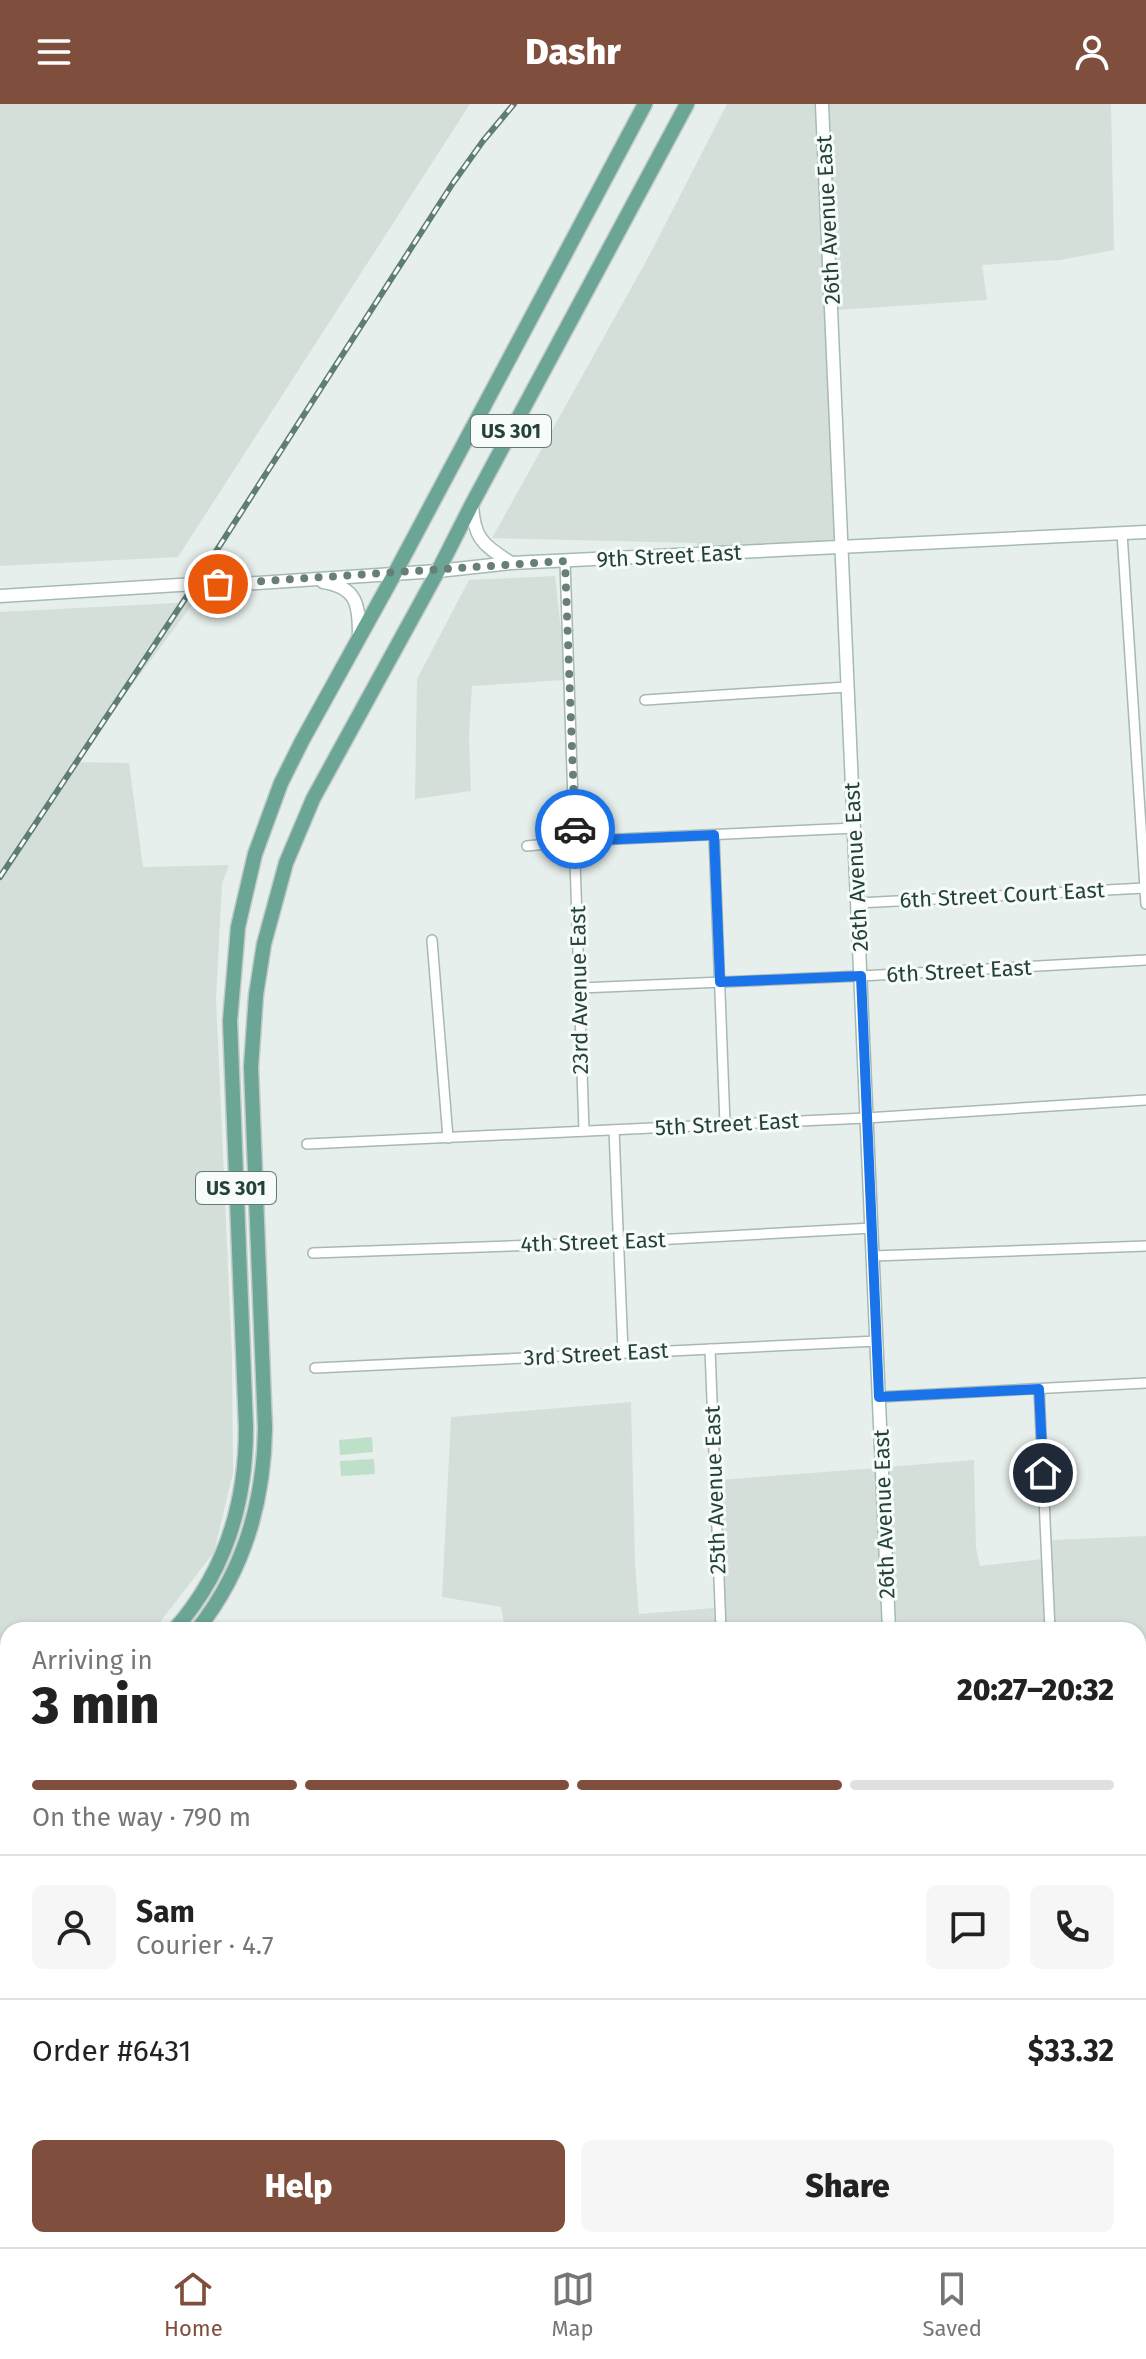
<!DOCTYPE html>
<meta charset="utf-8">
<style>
:root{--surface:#fff;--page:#f6f6f6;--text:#222;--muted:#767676;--line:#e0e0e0;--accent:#804e3d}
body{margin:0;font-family:"Fira Sans",sans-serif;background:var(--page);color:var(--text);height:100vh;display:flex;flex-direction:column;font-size:30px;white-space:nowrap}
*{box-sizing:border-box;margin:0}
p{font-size:26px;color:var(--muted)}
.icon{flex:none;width:44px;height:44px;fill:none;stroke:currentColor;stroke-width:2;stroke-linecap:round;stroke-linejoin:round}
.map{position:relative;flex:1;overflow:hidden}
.details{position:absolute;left:0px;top:1518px;width:1146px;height:626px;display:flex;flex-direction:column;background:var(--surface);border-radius:24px 24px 0 0;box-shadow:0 2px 6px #0004}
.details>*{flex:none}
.pin{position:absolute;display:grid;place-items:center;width:68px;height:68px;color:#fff;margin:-34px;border:4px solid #fff;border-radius:50%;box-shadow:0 2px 8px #0007}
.courier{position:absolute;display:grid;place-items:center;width:80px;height:80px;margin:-40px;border:6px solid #1a73e8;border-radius:50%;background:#fff;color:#222;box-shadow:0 2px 10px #0007}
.overview em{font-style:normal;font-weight:800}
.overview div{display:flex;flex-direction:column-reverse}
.overview{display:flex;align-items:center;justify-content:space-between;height:136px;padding:0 32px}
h1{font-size:52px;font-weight:800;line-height:60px}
.bar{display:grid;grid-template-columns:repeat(4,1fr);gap:12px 8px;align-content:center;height:96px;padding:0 32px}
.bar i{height:10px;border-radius:6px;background:var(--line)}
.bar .selected{background:var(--accent)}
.bar p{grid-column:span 4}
.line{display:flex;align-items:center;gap:20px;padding:0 32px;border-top:2px solid var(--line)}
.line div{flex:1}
.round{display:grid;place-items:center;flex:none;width:84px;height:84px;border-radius:12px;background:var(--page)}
.cta{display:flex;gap:16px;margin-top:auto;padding:16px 32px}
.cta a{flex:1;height:92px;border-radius:12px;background:var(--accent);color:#fff;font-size:32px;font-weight:800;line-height:92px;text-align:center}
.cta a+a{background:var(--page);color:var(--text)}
header{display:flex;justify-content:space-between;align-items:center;height:104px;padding:0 32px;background:var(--accent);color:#fff;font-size:36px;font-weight:800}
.tab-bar{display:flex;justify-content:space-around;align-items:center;height:112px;border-top:2px solid var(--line);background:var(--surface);font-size:22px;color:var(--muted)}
.tab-bar a{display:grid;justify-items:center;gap:4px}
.tab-bar .selected{color:var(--accent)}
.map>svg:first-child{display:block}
.built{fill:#d4dfda}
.green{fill:#bfe0c8}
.water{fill:#8ec9d4}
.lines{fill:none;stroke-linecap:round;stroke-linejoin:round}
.street-casing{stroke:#a8b8b2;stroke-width:12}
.secondary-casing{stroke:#a4bbb3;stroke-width:15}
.primary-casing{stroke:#c2cac8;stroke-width:17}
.street{stroke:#fff;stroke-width:9}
.secondary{stroke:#fff;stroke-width:12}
.primary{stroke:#6aa596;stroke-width:14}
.rail-casing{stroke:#5f7d75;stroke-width:6}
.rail{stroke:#f7fbf9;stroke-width:3;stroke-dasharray:9;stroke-linecap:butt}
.done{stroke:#687f78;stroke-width:8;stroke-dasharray:0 14.4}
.route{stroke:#1a73e8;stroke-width:10}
.labels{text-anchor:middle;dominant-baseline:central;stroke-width:6;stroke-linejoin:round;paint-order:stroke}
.shield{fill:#f7fbf9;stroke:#637a73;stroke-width:2}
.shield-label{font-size:20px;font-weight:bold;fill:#24423a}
.street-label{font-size:22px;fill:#24423a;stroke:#f7fbf9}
</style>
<header><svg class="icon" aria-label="menu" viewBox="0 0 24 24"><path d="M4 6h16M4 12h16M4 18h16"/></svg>Dashr<svg class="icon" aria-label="person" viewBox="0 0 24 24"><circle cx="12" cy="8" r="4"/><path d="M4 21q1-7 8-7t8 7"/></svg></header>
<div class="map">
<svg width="1146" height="2143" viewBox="0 0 1146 2143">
<rect width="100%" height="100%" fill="#e6efeb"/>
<g class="built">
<path d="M0,0H470L178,453L0,462Z"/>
<path d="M727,0H816L837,438L698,445L697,439L492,434L649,152Z"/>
<path d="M827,0H1111L1114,146L1060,156L982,161L987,196L837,206Z"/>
<path d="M555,472L562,535L564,576L472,582L469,632L471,687L415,695L417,575L469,476Z"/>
<path d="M194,498L75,658L129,659L143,763L229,761L222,780L216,895L232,1253L233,1369L214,1448L154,1526H8V1566L0,1567V508Z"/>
<path d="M631,1298L635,1459L639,1510L714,1504L715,1526H505L501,1503L442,1493L451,1313Z"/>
<path d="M974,1356L976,1444L980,1462L1042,1455L1044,1526H896L887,1363Z"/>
<path d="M876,1364L885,1526H726L720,1376Z"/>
<path d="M1146,1432V1535L1138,1536V1526H1055L1052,1436Z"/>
<rect x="1138" y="1592" width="8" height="245"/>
<path d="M1146,1888V1942L1138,1947V1895Z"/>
<path d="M0,1945H8V2136H75V2143H0Z"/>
</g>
<g class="green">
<path d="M372,1333L373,1348L340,1351L339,1336Z"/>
<path d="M374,1355L375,1370L341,1372L340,1357Z"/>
<rect x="827" y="2136" width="80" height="7"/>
</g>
<path class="water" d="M1138,1837H1146V1888L1138,1895Z"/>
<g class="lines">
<g class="street-casing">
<g id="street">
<path d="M1122,429L1146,800"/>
<path d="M565,457L584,1027"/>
<path d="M645,596L847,583"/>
<path d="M714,731L725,1020"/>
<path d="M527,742L576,737L855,724"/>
<path d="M858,799L1145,784"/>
<path d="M432,836L448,1034"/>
<path d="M580,884L861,872L1146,856"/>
<path d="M614,1026L623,1248"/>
<path d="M307,1040L866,1014L1146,996"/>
<path d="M313,1149L618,1138L872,1124"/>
<path d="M873,1152L1146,1142"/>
<path d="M710,1245L721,1526"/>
<path d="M315,1264L877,1237"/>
<path d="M1039,1285L1050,1526"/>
<path d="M879,1293L1146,1279"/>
<path d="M1144,1985L1146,2014"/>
<path d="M1138,2051L1146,2050"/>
<path d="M350,2136V2143"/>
<path d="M492,2136V2143"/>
<path d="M637,2136V2143"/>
<path d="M1010,2136L1011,2143"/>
</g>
</g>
<g class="secondary-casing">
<g id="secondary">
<path d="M822,0L889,1526"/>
<path d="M472,400C474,436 483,440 511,459"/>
<path d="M323,478C357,483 359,501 359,531"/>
<path d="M0,492L195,480H242L438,467L511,459L1146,428"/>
<path d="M912,2136L913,2143"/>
</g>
</g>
<g class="primary-casing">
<g id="primary">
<path d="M174,1526C225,1469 246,1399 246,1324L230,917L238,823L255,750L281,679L302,637L395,469L645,0"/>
<path d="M197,1526C244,1467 264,1398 265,1324L251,963L256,891L264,840L286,759L313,695L438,467L472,400L687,0"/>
<path d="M1138,1563L1146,1562"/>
<path d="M0,1578H8"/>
<path d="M0,1615L8,1614"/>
<path d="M0,1633L8,1632"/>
<path d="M0,1673L8,1672"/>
</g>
</g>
<use href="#street" class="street"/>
<use href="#secondary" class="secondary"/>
<use href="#primary" class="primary"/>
<g class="rail-casing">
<path id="rail" d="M0,773L195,480L453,79L483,37L514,0"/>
</g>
<use href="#rail" class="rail"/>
</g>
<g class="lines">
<path class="done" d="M218,480L565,457L575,725"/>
<path class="route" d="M575,725L576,737L714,731L720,878L861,872L879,1293L1039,1285L1043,1369"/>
</g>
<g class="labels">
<g class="shield">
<rect x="471" y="311" width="80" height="32" rx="6"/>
<rect x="196" y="1068" width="80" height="32" rx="6"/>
</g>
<g class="shield-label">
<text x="511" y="327">US 301</text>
<text x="236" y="1084">US 301</text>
</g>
<g class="street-label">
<text transform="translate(828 116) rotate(-93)">26th Avenue East</text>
<text transform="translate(669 452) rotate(-3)">9th Street East</text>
<text transform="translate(856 763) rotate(-93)">26th Avenue East</text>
<text transform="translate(1002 791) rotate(-3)">6th Street Court East</text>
<text transform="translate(959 867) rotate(-3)">6th Street East</text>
<text transform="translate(579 886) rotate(-91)">23rd Avenue East</text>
<text transform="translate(727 1020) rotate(-3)">5th Street East</text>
<text transform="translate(593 1138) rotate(-2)">4th Street East</text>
<text transform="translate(596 1250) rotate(-3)">3rd Street East</text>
<text transform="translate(715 1386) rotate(-92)">25th Avenue East</text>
<text transform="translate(884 1410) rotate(-92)">26th Avenue East</text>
</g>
</g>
</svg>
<div class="pin" style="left:218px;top:480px;background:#ea580c"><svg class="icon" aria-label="bag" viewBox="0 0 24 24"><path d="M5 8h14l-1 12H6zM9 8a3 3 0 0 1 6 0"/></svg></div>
<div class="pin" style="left:1043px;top:1369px;background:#1f2937"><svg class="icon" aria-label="home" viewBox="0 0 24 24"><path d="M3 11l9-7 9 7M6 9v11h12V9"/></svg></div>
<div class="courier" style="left:575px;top:725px"><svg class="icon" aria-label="car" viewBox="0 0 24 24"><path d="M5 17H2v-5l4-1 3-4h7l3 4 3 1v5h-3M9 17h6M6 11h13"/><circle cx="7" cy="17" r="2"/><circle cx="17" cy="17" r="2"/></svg></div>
<section class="details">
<div class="overview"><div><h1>3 min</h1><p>Arriving in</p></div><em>20:27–20:32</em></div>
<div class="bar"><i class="selected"></i><i class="selected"></i><i class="selected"></i><i></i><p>On the way · 790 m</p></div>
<div class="line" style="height:144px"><a class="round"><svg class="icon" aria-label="person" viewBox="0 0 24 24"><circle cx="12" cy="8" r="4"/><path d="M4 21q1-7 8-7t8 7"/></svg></a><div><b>Sam</b><p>Courier · 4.7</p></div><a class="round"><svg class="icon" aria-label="chat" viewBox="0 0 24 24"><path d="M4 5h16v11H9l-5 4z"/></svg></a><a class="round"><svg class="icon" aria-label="phone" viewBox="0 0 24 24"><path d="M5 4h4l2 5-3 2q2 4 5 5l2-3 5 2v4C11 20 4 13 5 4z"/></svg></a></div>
<div class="line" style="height:104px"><div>Order #6431</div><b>$33.32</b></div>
<div class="cta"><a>Help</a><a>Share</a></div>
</section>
</div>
<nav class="tab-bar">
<a class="selected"><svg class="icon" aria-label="home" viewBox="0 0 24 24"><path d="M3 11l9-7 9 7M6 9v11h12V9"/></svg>Home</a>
<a><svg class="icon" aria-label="map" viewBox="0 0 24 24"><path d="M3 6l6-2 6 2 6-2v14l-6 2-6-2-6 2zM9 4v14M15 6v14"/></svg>Map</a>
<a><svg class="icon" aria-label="saved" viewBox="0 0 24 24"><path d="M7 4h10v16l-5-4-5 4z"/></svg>Saved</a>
</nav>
